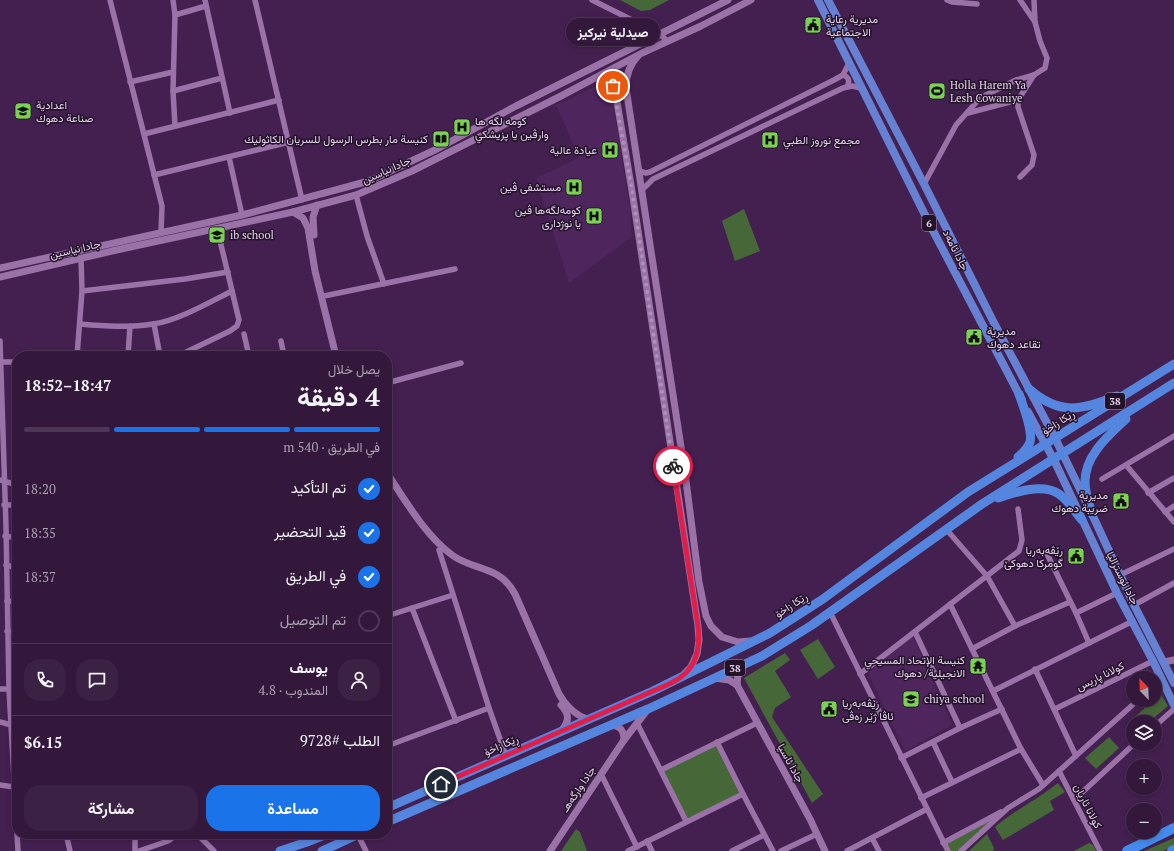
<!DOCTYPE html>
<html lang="ar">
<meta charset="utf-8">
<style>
:root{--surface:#33183c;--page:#3b2143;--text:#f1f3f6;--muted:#a9a0af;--line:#4e3756;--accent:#1a73e8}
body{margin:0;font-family:"PT Serif",Vazirmatn,serif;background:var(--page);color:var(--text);direction:rtl;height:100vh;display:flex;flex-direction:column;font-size:15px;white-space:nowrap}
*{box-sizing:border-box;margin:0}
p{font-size:13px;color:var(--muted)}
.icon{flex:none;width:22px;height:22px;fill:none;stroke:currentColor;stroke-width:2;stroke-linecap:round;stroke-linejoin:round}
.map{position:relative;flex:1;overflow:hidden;direction:ltr}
.sheet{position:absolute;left:12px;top:351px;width:380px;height:488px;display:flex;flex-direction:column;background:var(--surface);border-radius:16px;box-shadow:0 2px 6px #0003,0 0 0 1px var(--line);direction:rtl}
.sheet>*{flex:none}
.needle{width:26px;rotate:337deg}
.tools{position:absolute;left:1126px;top:671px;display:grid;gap:8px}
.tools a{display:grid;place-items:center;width:36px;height:36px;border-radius:50%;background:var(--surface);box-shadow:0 2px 6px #0003,0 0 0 1px var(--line);font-size:20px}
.pin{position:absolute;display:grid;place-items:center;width:34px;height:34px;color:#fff;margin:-17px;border:2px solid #fff;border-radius:50%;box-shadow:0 1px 4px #0007}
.courier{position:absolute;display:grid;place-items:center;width:40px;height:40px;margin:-20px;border:3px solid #e11d48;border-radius:50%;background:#fff;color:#222;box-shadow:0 1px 5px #0007}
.bubble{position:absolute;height:28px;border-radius:14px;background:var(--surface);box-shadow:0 2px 6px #0003,0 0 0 1px var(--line);font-size:13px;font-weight:700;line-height:28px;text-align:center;direction:rtl}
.headline em{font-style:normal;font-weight:700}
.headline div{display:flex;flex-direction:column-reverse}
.headline{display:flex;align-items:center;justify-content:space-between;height:68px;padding:0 12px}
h1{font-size:26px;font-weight:700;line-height:30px}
.bar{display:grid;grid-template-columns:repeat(4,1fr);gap:6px 4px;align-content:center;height:48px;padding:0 12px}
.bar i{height:5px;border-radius:3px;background:var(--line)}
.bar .on{background:var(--accent)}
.bar p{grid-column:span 4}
.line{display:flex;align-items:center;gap:10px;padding:0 12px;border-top:1px solid var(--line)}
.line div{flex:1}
.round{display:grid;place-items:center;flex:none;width:42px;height:42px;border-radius:16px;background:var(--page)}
ol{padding:0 12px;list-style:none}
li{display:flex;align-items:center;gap:12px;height:44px}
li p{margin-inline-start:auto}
li .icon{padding:4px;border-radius:50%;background:var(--accent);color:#fff;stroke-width:4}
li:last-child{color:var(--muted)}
li i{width:22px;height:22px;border:2px solid var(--line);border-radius:50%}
.action{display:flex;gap:8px;margin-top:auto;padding:8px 12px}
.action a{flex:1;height:46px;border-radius:16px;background:var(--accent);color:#fff;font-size:16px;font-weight:700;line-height:46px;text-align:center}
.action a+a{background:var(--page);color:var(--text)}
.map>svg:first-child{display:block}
.built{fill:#4e255c}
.green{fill:#466738}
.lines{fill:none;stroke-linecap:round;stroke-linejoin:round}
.minor{stroke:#9a72a8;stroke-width:5.5}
.tertiary{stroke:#9a72a8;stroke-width:7}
.primary{stroke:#6681d1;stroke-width:8}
.trunk{stroke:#5586df;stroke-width:9}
.motorway{stroke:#448bed;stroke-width:10}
.done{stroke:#ad92b7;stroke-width:4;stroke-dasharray:0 7.2}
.route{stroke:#e11d48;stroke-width:5}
.labels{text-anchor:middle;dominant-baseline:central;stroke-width:3;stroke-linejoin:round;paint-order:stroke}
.shield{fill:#221328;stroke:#ab97b3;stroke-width:1}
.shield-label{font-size:10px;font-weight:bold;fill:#e6d0ee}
.poi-label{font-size:11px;fill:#e6d0ee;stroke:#221328;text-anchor:start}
.street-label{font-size:11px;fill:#e6d0ee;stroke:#221328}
</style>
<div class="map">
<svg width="1174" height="851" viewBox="0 0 1174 851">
<rect width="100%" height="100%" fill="#442050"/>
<g class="built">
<path d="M600,84L605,85L612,97L630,209L632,237L569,283L536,178L579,158L556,105Z"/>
<path d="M913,636L952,725L905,751L868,673Z"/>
</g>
<g class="green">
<path d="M620,0H669L650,10L641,11Z"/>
<path d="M744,209L760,251L735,261L722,221Z"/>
<path d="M818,639L835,667L818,679L800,650Z"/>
<path d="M785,653L790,660L775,671L791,697L775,708L772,717L823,794L812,803L744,678Z"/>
<path d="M1161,694L1168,706L1149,722H1133V726L1129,722Z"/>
<path d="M1109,737L1119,748L1096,769L1085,758Z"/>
<path d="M717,742L743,794L686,821L661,770Z"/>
<path d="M1058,783L1065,792L1050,801L1054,810L1003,840L995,827C1015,810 1038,799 1058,783Z"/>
<path d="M1008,808L961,851H948L943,843Z"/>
<path d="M576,829L580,832L587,851H561Z"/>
<path d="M987,834L994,848L993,851H969Z"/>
<path d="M1174,838V846L1163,851H1144Z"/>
<path d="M1089,843L1093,845L1096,851H1074Z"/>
</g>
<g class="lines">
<g class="minor">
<path d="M110,0L162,206L161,233"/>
<path d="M173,0L175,15L173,91L175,126"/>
<path d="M205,0L230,113"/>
<path d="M255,0L302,200"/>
<path d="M592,0L660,34L667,41"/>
<path d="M947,0L952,2L977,4"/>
<path d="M1020,0L1035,22"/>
<path d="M175,15L206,6"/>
<path d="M843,75C849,77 850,81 847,87"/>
<path d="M130,82L173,72"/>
<path d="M173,91L222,78"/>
<path d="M968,113L1018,100"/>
<path d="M144,134L279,100"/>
<path d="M229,157L242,215"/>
<path d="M639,171L646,173L650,172L834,80L843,75L849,63"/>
<path d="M154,175L289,142"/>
<path d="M1020,177L1032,165L1034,155L1018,107V100L1034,75"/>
<path d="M924,184L956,125L980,98L1016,80L1034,75L1045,68L1047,58L1040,41L1035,22L1034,0"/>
<path d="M642,190L653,179L843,88L852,86L861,88"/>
<path d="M356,195L367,236L384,284"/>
<path d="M82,291L185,279L228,272"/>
<path d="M324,296L455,269"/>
<path d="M80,324C104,326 129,328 153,324C177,321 210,302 232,291"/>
<path d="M154,324L160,356"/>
<path d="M244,334L249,356"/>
<path d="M0,341L6,526L9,689L18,851"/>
<path d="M281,341L284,356"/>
<path d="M77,356L82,291L81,258"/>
<path d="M128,356L130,326"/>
<path d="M178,356L230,331L237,326L239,320L217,228"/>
<path d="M1,362H17"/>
<path d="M387,383L461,363"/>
<path d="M1126,465L1174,522"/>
<path d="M1102,479L1174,436"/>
<path d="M0,480L17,485"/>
<path d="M1148,493L1174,478"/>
<path d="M4,505H17"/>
<path d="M1165,512L1174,506"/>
<path d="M946,529L987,576L1015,626"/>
<path d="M5,536L17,538"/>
<path d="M439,550L489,708L506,756"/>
<path d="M1047,554L1076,613"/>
<path d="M6,565L17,568"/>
<path d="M1120,575L1174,549"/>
<path d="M453,595L412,608L456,721"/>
<path d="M7,601L17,602"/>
<path d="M950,604L1021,749L1043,785"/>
<path d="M1134,605L1174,583"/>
<path d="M830,612L948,851"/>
<path d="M387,616L412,608"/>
<path d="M7,631L17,632"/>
<path d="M915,632L960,728"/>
<path d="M1089,643L1076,613L1117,593"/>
<path d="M972,649L1015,626L1070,602"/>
<path d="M1035,669L1076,756"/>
<path d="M860,674L1019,551L1022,540L1018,509"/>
<path d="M1155,684L1162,678"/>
<path d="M0,689H9"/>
<path d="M993,691L1133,621"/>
<path d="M10,705L17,706"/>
<path d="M1055,709L1153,661"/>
<path d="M0,722L11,725"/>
<path d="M637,723L686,821"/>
<path d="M1155,726L1174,709"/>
<path d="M717,742L743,794L773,851"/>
<path d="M933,742L952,782"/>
<path d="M387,746L489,708"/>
<path d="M901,758L960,728L1002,709"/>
<path d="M661,770L757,723"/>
<path d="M1059,771L1100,851"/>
<path d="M601,774L637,847"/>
<path d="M0,785L14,787"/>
<path d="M921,798L1021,749"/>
<path d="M1074,800L1134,744"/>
<path d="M66,834L70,851"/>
<path d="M135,834V851"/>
<path d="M199,834L201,838L214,851"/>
<path d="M358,835L366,851"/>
<path d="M872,838L879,851"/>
<path d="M647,841L652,851"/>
<path d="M943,843L1001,812"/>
<path d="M139,851L168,841L171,839L174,834"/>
<path d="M628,851L743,794"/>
<path d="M732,851L764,835"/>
<path d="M781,851L817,834"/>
<path d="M847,851L927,809"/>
<path d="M961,851L1008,808L1039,789L1138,700"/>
</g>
<g class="tertiary">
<path d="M638,56C629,65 626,76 626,88L685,473L699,582L706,616L711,626L722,637L738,642L751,641"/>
<path d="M596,78C605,77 611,81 615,90L632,191L698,626L699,640L697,654L691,667L684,674"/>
<path d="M613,86L617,81L620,80L626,83"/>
<path d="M293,212L303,218L308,228L315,271L336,356"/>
<path d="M314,235L313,217L317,205"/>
<path d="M0,268L242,215L369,181L437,149L516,106L728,0"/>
<path d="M0,277L121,249L293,212L356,195L412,171L561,96L642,53L701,26L751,0"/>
<path d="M387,473C405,500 425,535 452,555C469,568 494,567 508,584C511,587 513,591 515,594L559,694C565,705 576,716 588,719"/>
<path d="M1164,662L1174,660"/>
<path d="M743,665L738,674L737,685L810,819L825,851"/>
<path d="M715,678L729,680L737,685"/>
<path d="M561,705C569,714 570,720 562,730"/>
<path d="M611,725C621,726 624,731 624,740"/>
<path d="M550,851L624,740L648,709"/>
</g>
<g class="primary">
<path d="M818,0L930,225L1022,400"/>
<path d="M828,0L924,184L993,321L1055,438L1092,514L1134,605L1174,683"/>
<path d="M1028,412L1054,460L1117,593L1153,661L1174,705"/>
</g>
<g class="trunk">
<path d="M1029,389C1060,416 1081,410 1117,396"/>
<path d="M1018,457C1023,453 1028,448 1030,442C1033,430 1023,406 1019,394"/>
<path d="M998,498C1016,492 1042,483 1059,494C1069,501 1075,512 1082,520"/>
<path d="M1092,514C1089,504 1085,493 1085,483C1084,456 1108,436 1126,419"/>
<path d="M387,808L653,691L770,633L823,599L968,492L1174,364"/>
<path d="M387,822L648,709L762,656L812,625L982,504L1174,383"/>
<path d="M280,851L307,842L327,834"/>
<path d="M322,851L359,834"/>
</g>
<g class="motorway">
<path d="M1127,851L1174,828"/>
<path d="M1172,851L1174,850"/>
</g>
</g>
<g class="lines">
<path class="done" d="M613,86L632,190L673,466"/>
<path class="route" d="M441,784L653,691C662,687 673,683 681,677C698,665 700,644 698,626L673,466"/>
</g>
<defs>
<g id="civic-square" transform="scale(0.9)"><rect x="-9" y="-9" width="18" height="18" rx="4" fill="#7cd155" stroke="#221328"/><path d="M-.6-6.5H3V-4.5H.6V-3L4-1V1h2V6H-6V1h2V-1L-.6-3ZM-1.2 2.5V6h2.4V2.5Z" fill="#111"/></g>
<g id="stadium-square" transform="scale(0.9)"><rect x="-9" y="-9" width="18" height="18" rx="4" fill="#7cd155" stroke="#221328"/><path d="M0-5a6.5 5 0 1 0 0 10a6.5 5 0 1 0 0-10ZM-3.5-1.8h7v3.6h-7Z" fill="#111"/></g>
<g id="school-square" transform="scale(0.9)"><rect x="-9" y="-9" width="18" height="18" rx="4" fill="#7cd155" stroke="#221328"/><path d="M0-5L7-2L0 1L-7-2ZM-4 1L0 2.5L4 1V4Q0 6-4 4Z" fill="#111"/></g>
<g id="hospital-square" transform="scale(0.9)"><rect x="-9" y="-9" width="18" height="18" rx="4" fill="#7cd155" stroke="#221328"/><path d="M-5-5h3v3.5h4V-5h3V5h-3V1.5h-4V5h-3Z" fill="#111"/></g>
<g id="library-square" transform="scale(0.9)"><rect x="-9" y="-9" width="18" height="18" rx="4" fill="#7cd155" stroke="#221328"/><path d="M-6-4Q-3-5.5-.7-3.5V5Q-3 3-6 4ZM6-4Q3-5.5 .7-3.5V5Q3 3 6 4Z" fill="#111"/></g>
<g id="temple-square" transform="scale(0.9)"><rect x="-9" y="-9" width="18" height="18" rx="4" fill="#7cd155" stroke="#221328"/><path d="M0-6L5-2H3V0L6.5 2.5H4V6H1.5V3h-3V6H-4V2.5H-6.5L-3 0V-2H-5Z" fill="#111"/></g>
</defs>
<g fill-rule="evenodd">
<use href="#civic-square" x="813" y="25"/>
<use href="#stadium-square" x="937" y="91"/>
<use href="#school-square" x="23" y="111"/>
<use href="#hospital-square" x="462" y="127"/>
<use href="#library-square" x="441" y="139"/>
<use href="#hospital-square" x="770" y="140"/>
<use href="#hospital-square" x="610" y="150"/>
<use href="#hospital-square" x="574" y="187"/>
<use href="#hospital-square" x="594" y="216"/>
<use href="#school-square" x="217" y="235"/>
<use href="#civic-square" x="974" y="337"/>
<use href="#civic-square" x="1121" y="501"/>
<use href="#civic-square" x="1076" y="556"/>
<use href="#temple-square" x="978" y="666"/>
<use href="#school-square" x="911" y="699"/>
<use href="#civic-square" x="829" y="709"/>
</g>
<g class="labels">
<g class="shield">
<rect x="922" y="215" width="14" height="16" rx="3"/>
<rect x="1105" y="393" width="20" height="16" rx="3"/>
<rect x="725" y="660" width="20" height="16" rx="3"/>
</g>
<g class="shield-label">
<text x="929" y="223">6</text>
<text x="1115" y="401">38</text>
<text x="735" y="668">38</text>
</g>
<g class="poi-label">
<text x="826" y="19">مديرية رعاية<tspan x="826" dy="13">الاجتماعية</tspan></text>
<text x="950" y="85">Holla Harem Ya<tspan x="950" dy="13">Lesh Cowaniye</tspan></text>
<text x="36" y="105">اعدادية<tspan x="36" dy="13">صناعة دهوك</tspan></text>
<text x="475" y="121">كومه لگه ها<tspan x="475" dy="13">وارڤين يا پزيشكي</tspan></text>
<text x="428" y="139" text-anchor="end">كنيسة مار بطرس الرسول للسريان الكاثوليك</text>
<text x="783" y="140">مجمع نوروز الطبي</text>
<text x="597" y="150" text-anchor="end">عيادة عالية</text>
<text x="561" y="187" text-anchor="end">مستشفى ڤين</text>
<text x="581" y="210" text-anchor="end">کومەلگەها ڤین<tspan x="581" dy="13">یا نوژداری</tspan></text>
<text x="230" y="235">ib school</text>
<text x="987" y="331">مديرية<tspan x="987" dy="13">تقاعد دهوك</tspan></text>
<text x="1108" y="495" text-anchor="end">مديرية<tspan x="1108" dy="13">ضريبة دهوك</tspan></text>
<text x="1063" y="550" text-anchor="end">رێڤه‌به‌ریا<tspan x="1063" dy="13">گومركا دهوكێ</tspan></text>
<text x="965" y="660" text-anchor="end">كنيسة الإتحاد المسيحي<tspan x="965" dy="13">الانجيلية/ دهوك</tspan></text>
<text x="924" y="699">chiya school</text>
<text x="842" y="703">رێڤەبەریا<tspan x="842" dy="13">ئاڤا ژێر زەڤی</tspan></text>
</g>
<g class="street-label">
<text transform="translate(386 170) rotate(-24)">جادا نیاسین</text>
<text transform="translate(75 249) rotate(-13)">جادا نیاسین</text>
<text transform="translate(956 250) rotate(63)">جادا ئامەد</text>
<text transform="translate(1058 422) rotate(-32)">ڕێکا زاخۆ</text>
<text transform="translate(1123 578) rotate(63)">جادا ئوسترالیا</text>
<text transform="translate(791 605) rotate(-33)">ڕێکا زاخۆ</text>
<text transform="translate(1100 676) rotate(-26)">كولانا پاریس</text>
<text transform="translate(501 745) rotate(-24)">ڕێکا زاخۆ</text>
<text transform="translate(791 763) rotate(61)">جادا ئاسيا</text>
<text transform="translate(578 789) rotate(-56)">جادا وارگه‌هـ</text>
<text transform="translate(1088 806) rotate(63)">كولانا ئاريان</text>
</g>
</g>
</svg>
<div class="tools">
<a><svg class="needle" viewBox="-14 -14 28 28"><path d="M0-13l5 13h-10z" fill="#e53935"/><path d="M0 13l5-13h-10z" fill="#a9a0af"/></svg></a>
<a><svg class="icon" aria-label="layers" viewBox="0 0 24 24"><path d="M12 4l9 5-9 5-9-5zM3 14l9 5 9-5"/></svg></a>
<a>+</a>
<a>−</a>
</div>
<div class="pin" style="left:613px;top:86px;background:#ea580c"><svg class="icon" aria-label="bag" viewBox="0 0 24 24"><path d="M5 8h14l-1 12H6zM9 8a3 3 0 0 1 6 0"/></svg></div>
<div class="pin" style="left:441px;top:784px;background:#1f2937"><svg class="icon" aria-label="home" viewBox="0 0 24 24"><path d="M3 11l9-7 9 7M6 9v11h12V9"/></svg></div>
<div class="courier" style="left:673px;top:466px"><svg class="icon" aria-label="bike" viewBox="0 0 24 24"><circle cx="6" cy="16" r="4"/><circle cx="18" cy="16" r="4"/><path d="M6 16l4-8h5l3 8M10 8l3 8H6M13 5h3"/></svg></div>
<div class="bubble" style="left:566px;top:18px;width:94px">صيدلية نيركيز</div>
<section class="sheet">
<div class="headline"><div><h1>4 دقيقة</h1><p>يصل خلال</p></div><em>18:47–18:52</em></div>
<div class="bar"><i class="on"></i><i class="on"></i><i class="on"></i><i></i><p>في الطريق · 540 m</p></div>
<ol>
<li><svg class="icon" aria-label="check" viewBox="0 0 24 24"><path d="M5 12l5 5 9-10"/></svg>تم التأكيد<p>18:20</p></li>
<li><svg class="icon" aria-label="check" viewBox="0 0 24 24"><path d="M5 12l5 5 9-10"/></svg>قيد التحضير<p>18:35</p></li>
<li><svg class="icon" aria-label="check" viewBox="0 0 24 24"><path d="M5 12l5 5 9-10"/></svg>في الطريق<p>18:37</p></li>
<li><i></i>تم التوصيل</li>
</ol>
<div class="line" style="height:72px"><a class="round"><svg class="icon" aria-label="person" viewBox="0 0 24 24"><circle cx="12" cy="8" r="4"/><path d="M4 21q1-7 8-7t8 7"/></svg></a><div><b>يوسف</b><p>المندوب · 4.8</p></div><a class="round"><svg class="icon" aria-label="chat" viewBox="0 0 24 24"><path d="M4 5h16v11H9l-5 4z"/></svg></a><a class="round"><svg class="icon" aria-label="phone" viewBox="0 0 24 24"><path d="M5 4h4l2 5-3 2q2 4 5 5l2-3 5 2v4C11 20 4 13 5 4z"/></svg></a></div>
<div class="line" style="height:52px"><div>الطلب #9728</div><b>$6.15</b></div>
<div class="action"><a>مساعدة</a><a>مشاركة</a></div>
</section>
</div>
